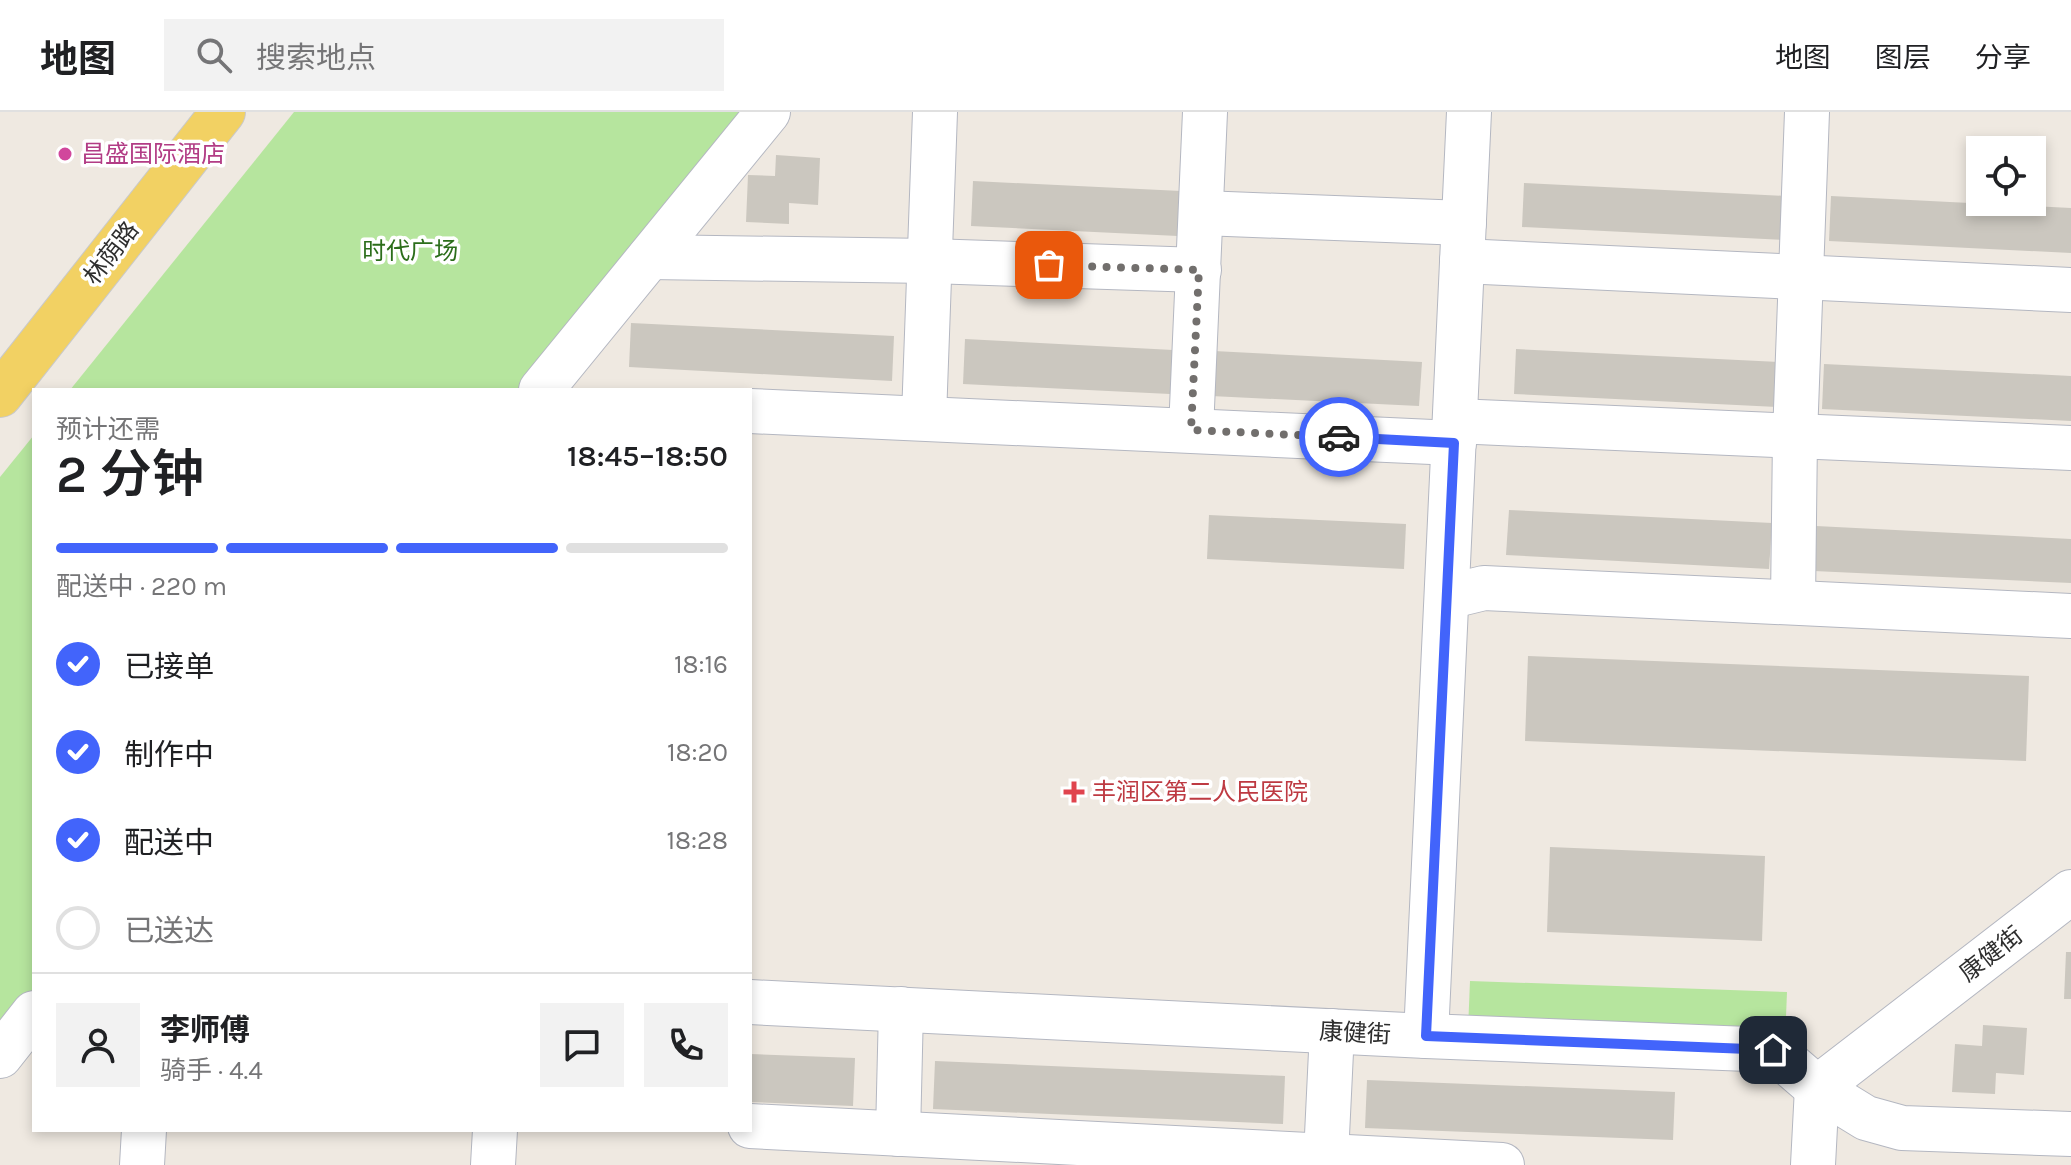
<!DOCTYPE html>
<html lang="zh">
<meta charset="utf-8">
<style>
:root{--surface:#fff;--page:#f2f2f2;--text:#202124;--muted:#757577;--line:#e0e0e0;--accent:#4264fb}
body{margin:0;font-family:Karla,"Noto Sans SC",sans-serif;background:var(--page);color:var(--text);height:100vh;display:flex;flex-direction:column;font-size:30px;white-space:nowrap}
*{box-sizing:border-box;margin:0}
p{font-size:26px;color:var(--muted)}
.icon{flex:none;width:44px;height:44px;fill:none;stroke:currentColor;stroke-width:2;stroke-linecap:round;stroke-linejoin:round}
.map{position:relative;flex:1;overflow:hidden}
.sheet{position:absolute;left:32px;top:276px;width:720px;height:744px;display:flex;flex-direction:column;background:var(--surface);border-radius:0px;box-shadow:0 4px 12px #0003}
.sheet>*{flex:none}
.tools{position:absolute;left:1966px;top:24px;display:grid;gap:16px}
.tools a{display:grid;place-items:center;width:80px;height:80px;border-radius:0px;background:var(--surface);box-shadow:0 4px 12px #0003;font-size:40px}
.pin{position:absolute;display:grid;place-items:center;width:68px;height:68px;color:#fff;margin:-34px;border-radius:16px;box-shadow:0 4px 12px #0006}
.courier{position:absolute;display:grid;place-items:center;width:80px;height:80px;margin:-40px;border:6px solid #4264fb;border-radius:50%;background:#fff;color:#222;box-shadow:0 2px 10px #0007}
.headline em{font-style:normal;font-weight:600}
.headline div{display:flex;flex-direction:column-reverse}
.headline{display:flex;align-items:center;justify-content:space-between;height:136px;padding:0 24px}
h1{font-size:52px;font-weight:600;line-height:60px}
.bar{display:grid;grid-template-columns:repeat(4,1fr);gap:12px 8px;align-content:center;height:96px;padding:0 24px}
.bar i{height:10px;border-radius:6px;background:var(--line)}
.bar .selected{background:var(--accent)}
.bar p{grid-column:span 4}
.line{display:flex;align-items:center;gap:20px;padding:0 24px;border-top:2px solid var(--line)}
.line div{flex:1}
.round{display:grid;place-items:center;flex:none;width:84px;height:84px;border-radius:0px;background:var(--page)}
ol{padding:0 24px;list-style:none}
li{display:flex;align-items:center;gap:24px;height:88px}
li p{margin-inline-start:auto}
li .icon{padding:8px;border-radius:50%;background:var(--accent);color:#fff;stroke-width:4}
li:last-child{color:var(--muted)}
li i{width:44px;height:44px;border:4px solid var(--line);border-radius:50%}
header{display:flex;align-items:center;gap:48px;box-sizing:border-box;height:112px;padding:0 40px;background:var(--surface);border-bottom:2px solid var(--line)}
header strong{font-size:38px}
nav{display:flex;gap:44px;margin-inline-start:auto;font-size:28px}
.search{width:560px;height:72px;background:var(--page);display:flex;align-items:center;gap:20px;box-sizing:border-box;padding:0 28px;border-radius:0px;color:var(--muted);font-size:30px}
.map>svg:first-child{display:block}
.green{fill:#b6e59e}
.building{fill:#cbc7bf}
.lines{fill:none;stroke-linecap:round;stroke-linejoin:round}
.minor-casing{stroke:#b4b7c1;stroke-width:46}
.major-casing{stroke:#c9c9c9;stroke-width:46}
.minor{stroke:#fff;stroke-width:44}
.major{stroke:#f2d163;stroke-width:44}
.done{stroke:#726f6d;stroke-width:8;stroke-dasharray:0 14.4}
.route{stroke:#4264fb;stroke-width:10}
.hotel-dot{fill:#d1479c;stroke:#fff;stroke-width:3}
.health-dot{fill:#e0444e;stroke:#fff;stroke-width:3}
.labels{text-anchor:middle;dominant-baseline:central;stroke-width:7;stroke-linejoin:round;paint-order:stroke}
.hotel-label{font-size:24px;fill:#b23c85;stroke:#fff;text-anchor:start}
.park-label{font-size:24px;fill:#2c6e1b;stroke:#fff}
.street-label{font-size:24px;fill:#2e2e2e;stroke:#fff}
.health-label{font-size:24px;fill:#be3a42;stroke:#fff;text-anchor:start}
</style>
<header>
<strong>地图</strong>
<div class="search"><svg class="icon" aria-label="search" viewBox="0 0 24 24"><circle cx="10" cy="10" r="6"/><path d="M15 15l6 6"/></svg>搜索地点</div>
<nav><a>地图</a><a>图层</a><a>分享</a></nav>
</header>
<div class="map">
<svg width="2071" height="1053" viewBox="0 0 2071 1053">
<rect width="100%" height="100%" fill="#efe9e1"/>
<g class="green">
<path d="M294,0H750L524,278H70Z"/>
<path d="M34,323V880L0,921V365Z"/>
<path d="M1470,869L1787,880L1785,930L1468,918Z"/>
</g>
<g class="building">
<path d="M776,43L820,46L818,93L789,91V112L746,110L748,63L775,64Z"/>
<path d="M973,69L1181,79L1178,124L971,114Z"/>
<path d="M1524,71L1787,84L1784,128L1522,115Z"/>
<path d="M1831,84L2071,96V141L1829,129Z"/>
<path d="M631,211L894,224L892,269L629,255Z"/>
<path d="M965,227L1173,238L1170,282L963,272Z"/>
<path d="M1516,237L1779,250L1777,295L1514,282Z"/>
<path d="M1214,239L1422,250L1419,294L1211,284Z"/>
<path d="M1824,252L2071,264V309L1822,297Z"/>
<path d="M1509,398L1772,411L1769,457L1506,443Z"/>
<path d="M1209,403L1406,412L1404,457L1207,447Z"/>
<path d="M1816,414L2071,427V471L1814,459Z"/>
<path d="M1528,544L2029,564L2026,649L1525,629Z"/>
<path d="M1550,735L1765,744L1762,829L1547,820Z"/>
<path d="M2066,840H2071V887H2064Z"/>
<path d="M1983,913L2027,916L2024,963L1996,961L1995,982L1952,980L1955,932L1982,934Z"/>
<path d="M750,942L855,946L853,994L750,990Z"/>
<path d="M935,949L1285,964L1283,1012L933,997Z"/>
<path d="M1367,968L1675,980L1673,1028L1365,1016Z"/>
</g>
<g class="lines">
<g class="minor-casing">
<g id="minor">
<path d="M1202,101L1464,111"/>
<path d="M650,145L930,149L1199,158"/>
<path d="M1462,149L2071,178"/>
<path d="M541,278L768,0"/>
<path d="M750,299L1454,331"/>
<path d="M924,305L935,0"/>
<path d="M1455,309L2071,336"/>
<path d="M1191,318L1205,0"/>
<path d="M1447,485L1484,476L2071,504"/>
<path d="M1793,490L1795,324L1807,0"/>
<path d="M750,890L1426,924L1773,938L1817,976L1866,1006L1902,1016L2071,1022"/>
<path d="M1426,924L1469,0"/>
<path d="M0,944L34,901"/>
<path d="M1817,976L2071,780"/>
<path d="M750,1014L1502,1053"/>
<path d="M898,1022L901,897"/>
<path d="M1326,1044L1332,919"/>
<path d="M142,1053L144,1018"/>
<path d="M493,1053L495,1018"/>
<path d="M1813,1053L1817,976"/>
</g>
</g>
<g class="major-casing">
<path id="major" d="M0,283L223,0"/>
</g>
<use href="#minor" class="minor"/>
<use href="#major" class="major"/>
</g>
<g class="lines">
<path class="done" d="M1049,153L1199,158L1191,318L1339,325"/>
<path class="route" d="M1339,325L1454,331L1426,924L1773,938"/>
</g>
<circle class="hotel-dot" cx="65" cy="42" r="8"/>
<path class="health-dot" d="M1070 668h8v8h8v8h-8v8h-8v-8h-8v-8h8z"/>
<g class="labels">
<g class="hotel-label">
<text x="81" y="42">昌盛国际酒店</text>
</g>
<g class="park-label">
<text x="410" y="139">时代广场</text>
</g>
<g class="street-label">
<text transform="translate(111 141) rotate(-52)">林荫路</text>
<text transform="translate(1991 842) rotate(-38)">康健街</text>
<text transform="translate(1355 921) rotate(3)">康健街</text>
</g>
<g class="health-label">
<text x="1092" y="680">丰润区第二人民医院</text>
</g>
</g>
</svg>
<div class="tools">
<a><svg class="icon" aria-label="locate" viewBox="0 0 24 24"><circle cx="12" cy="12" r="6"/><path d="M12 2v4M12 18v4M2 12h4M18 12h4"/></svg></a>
</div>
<div class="pin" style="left:1049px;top:153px;background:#ea580c"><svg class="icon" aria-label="bag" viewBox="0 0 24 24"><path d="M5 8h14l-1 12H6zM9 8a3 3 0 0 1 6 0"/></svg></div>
<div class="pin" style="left:1773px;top:938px;background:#1f2937"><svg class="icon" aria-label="home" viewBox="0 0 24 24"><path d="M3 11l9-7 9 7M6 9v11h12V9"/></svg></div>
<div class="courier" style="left:1339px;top:325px"><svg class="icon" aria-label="car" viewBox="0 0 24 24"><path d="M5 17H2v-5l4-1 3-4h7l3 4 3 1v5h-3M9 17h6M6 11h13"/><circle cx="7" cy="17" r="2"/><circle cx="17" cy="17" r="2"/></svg></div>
<section class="sheet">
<div class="headline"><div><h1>2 分钟</h1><p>预计还需</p></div><em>18:45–18:50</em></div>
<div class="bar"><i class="selected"></i><i class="selected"></i><i class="selected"></i><i></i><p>配送中 · 220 m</p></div>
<ol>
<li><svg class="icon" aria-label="check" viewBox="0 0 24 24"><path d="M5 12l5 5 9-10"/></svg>已接单<p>18:16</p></li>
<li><svg class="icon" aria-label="check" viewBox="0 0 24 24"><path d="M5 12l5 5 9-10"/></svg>制作中<p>18:20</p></li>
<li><svg class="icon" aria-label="check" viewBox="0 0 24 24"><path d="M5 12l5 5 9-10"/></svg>配送中<p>18:28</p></li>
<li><i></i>已送达</li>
</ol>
<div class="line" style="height:144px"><a class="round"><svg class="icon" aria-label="person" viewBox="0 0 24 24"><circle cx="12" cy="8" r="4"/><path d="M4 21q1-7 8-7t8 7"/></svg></a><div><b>李师傅</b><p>骑手 · 4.4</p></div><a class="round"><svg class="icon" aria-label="chat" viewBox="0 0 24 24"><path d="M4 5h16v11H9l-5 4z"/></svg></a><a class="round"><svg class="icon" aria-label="phone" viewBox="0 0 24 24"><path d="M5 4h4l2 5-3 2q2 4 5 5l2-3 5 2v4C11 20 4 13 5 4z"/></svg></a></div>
</section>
</div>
